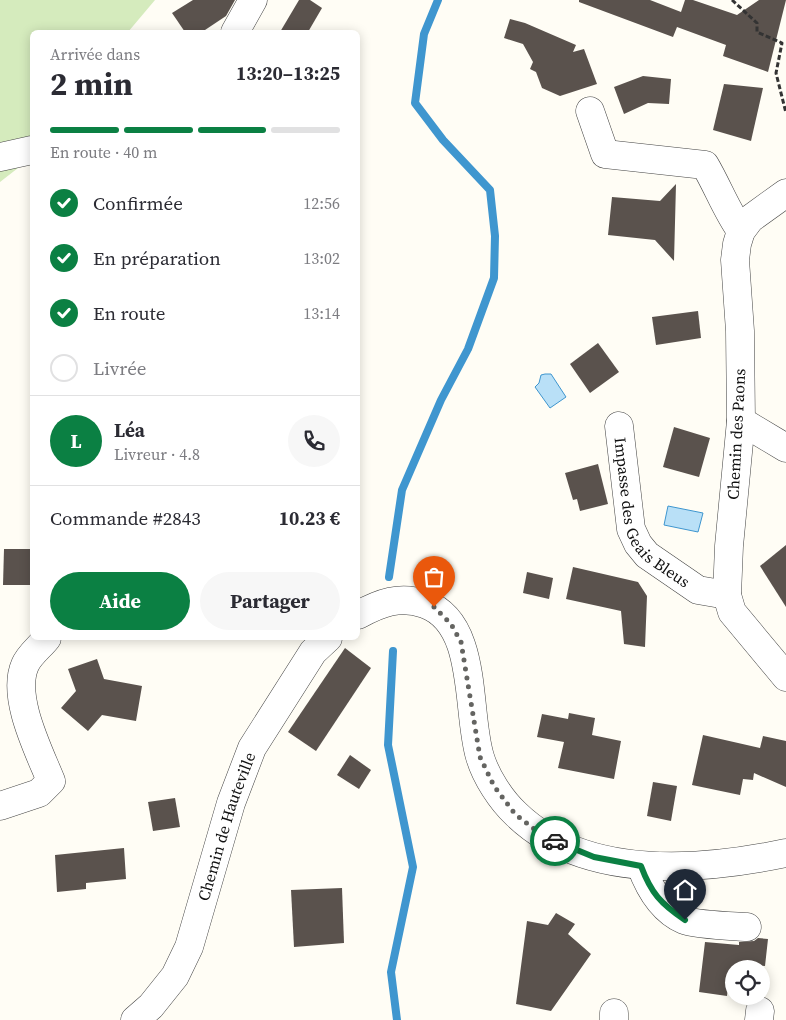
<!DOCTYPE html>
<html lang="fr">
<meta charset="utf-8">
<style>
:root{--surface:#fff;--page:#f7f7f7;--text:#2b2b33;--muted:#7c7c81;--line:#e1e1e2;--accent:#0b8043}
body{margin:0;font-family:"Source Serif 4",serif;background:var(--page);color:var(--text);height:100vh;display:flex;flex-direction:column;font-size:19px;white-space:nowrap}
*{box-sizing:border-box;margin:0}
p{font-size:16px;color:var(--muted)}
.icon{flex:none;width:28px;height:28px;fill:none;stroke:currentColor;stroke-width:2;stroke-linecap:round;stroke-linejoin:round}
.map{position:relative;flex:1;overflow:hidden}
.sheet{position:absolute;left:30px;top:30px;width:330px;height:610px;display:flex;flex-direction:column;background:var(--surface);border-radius:8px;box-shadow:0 2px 12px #0003}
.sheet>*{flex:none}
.buttons{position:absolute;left:725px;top:960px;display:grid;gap:10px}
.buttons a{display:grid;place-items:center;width:45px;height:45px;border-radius:50%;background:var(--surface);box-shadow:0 2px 12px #0003;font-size:25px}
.pin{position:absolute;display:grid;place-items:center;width:42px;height:42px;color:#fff;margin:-51px -21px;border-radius:50% 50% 50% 0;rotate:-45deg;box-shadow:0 0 5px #0007}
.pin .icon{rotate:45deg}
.courier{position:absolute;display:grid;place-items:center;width:50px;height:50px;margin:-25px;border:4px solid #0b8043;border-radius:50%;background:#fff;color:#222;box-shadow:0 1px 6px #0007}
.head em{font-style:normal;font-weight:700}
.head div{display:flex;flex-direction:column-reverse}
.head{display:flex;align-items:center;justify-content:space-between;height:85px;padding:0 20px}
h1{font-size:32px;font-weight:700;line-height:38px}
.bar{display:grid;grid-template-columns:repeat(4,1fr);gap:8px 5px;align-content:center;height:60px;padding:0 20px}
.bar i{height:6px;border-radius:4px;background:var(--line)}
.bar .on{background:var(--accent)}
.bar p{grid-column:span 4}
.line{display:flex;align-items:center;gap:12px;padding:0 20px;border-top:1px solid var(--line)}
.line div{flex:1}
.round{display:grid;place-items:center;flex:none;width:52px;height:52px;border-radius:26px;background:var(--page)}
ol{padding:0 20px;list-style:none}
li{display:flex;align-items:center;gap:15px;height:55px}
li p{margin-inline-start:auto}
li .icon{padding:5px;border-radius:50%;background:var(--accent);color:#fff;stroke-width:4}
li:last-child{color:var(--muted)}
li i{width:28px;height:28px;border:2px solid var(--line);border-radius:50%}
.cta{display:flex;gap:10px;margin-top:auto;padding:10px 20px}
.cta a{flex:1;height:58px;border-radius:30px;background:var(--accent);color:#fff;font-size:20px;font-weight:700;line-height:58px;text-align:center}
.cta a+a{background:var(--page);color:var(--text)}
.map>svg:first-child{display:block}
.green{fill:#d5ebbd}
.water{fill:#b9e0f7;stroke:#3f96cf}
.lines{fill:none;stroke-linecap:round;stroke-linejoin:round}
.stream{stroke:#3f96cf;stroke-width:8}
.building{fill:#5a524d}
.minor-casing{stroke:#444;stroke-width:29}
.path{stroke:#333;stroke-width:3;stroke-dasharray:5 2.5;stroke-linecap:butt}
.minor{stroke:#fff;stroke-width:28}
.done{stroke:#646461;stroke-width:5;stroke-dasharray:0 9}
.route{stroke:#0b8043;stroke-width:6}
.labels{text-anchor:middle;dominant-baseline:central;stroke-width:5;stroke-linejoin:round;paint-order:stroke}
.street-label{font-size:16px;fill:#111;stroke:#fff}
</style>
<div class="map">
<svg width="786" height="1020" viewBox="0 0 786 1020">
<rect width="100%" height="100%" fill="#fffdf5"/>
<path class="green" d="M0,0H155L128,32H32V151L18,168L0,182Z"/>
<g class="water">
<path d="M545,374H551L566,397L550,408L535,387L539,383L541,375Z"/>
<path d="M668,506L703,513L698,532L664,525Z"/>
</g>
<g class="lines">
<g class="stream">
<path d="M389,577L402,490L441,400L468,349L494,278L495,236L490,190L443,140L415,103L424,34L438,0"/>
<path d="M393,651L388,745L413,867L391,972L397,1020"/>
</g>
</g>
<g class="building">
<path d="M193,0H235L226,16L202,32H185L172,13Z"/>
<path d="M299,0H310L322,8L308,32H280Z"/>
<path d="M579,0H650L681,12L685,0H693L737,15L759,0H786L768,72L723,56L726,45L677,27L673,37L579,2Z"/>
<path d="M510,19L525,23L576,45L573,52L584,49L597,84L560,96L542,88L536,72L530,69L533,62L523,44L504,38Z"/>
<path d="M643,76L671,79L669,104L648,103L624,114L614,87Z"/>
<path d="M724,84L763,88L751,141L713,130Z"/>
<path d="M676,184L674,261L655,240L608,235L612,197L660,201Z"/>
<path d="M698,311L701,338L656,345L652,317Z"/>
<path d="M598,343L619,372L590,393L570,364Z"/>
<path d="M674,427L710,438L699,477L663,467Z"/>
<path d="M598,464L608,504L580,511L577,499L573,500L565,473Z"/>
<path d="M786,545V607L760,566Z"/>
<path d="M4,549H32V585H3Z"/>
<path d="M573,567L638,582L647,596L645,647L624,644L621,611L566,599Z"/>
<path d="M527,572L553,578L549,599L523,593Z"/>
<path d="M345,648L371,668L316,751L288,732Z"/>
<path d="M97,659L104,679L142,686L136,721L102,715L88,731L61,708L76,691L68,669Z"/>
<path d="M569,713L595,718L592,735L621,741L614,779L558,768L564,742L537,737L542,714L568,719Z"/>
<path d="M703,735L760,748L763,736L786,741V787L754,773L753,780L743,779L740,795L692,785Z"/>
<path d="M350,755L371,770L359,789L337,775Z"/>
<path d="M653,782L677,786L671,821L647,816Z"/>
<path d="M175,798L180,827L153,831L148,802Z"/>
<path d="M124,848L126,879L86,883V889L57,892L55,855Z"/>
<path d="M342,888L344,943L294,947L291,890Z"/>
<path d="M556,913L575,924L568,934L591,954L551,1011L516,1004L527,921L548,925Z"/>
<path d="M758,938L768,939L765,966L753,965V969H734V986L728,985L727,996L699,992L705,942L739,945V942L754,941Z"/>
</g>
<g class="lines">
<g class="minor-casing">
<g id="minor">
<path d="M235,32L253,0"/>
<path d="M590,111L605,154L705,165C718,187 726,210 741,231"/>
<path d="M0,157L32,150"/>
<path d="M786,193L750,219L741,231L737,244L735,260L740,331L741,421L729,546L727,595L732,612L786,677"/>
<path d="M741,421L786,448"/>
<path id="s1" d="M619,426L631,529L638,544L647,555L698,590L727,595"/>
<path d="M358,615C380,603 400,595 425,604C479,623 466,712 480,757C486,777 501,800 516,814C585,881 700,871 786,853"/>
<path d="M0,806L39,793L51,781C39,751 11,697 25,665C29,655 41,646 47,638"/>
<path d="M641,866C649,888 661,910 684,920C696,925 732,926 747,927"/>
<path id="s2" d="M135,1020L151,1006L175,976L189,947L231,803L252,748L313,652L328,638"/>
<path d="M614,1020V1013"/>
<path d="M759,1020L760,1011"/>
</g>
</g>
<path class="path" d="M732,0L757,23V32L782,43L776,73L786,113"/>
<use href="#minor" class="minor"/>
</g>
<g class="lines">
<path class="done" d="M434,607L451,624L461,642L480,757L494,786L515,814L543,836L555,841"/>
<path class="route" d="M555,841L594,857L641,866C651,893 661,904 685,920"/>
</g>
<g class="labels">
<g class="street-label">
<text transform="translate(736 434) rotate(-87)">Chemin des Paons</text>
<text stroke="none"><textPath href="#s1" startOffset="98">Impasse des Geais Bleus</textPath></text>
<text stroke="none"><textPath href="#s2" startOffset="218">Chemin de Hauteville</textPath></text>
</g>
</g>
</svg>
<div class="buttons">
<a><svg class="icon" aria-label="locate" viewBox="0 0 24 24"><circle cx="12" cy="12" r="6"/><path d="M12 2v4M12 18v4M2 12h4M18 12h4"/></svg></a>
</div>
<div class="pin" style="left:434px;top:607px;background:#ea580c"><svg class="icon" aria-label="bag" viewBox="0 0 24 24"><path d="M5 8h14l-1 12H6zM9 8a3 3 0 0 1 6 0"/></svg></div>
<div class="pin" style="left:685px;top:920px;background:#1f2937"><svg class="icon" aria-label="home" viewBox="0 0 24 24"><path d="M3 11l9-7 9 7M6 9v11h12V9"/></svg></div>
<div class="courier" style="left:555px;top:841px"><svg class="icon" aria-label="car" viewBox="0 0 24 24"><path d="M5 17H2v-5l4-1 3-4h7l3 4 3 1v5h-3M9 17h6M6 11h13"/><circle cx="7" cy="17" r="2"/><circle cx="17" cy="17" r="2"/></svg></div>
<section class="sheet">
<div class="head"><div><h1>2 min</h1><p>Arrivée dans</p></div><em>13:20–13:25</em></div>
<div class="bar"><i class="on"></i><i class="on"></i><i class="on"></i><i></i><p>En route · 40 m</p></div>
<ol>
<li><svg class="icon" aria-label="check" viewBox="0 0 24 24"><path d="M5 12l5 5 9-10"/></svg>Confirmée<p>12:56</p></li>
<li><svg class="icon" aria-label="check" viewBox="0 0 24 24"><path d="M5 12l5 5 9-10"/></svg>En préparation<p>13:02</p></li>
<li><svg class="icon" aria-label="check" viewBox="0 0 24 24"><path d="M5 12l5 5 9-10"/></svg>En route<p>13:14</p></li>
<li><i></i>Livrée</li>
</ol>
<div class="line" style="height:90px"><b class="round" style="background:var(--accent);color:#fff">L</b><div><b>Léa</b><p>Livreur · 4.8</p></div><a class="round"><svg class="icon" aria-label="phone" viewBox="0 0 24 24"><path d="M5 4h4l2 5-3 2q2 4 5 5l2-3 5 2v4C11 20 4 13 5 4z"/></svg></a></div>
<div class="line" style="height:65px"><div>Commande #2843</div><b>10.23 €</b></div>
<div class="cta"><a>Aide</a><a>Partager</a></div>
</section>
</div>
